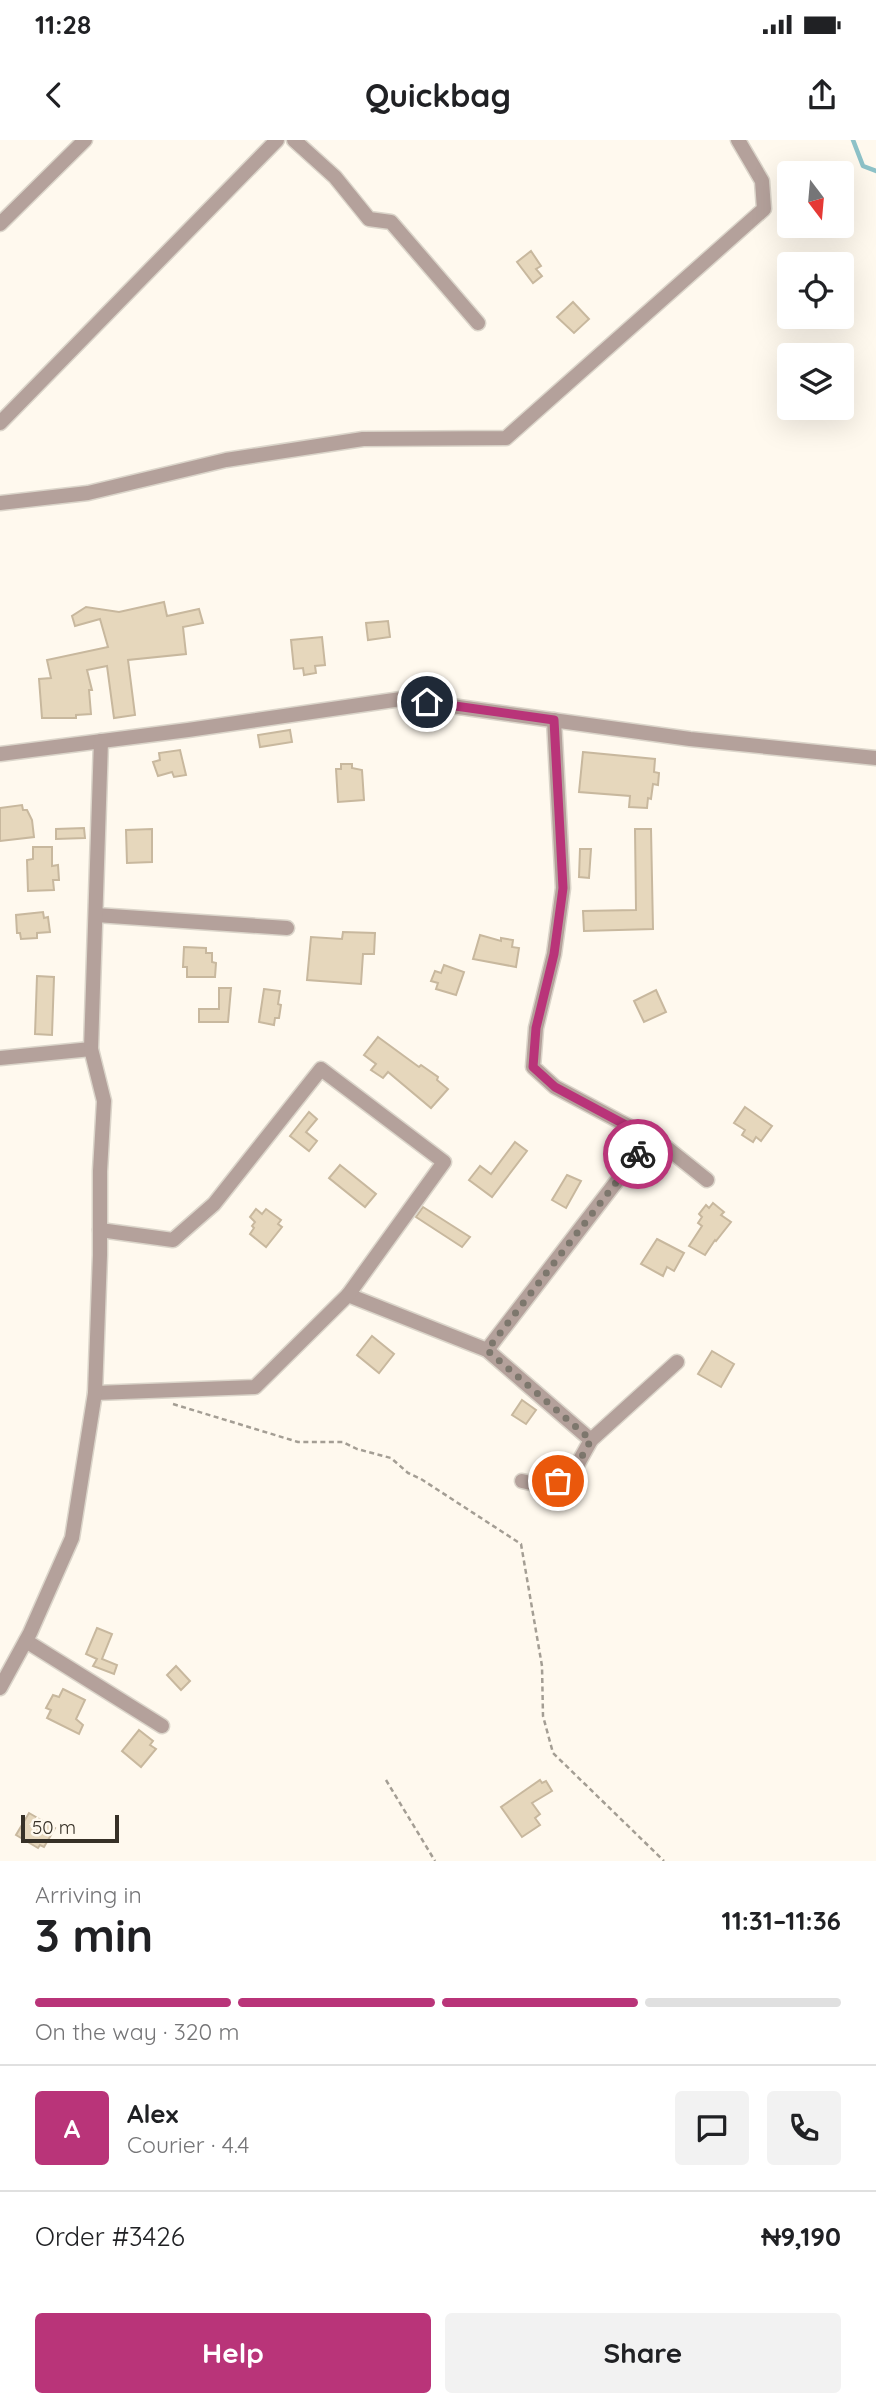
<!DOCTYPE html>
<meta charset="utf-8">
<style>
:root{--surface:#fff;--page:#f2f2f2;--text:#202124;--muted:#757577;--line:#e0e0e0;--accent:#b93479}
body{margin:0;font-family:Quicksand,sans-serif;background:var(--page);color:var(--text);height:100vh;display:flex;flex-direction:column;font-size:26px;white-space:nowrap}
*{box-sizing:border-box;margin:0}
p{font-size:23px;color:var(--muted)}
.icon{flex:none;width:38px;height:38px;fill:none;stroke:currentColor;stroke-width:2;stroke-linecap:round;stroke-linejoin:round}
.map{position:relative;height:1721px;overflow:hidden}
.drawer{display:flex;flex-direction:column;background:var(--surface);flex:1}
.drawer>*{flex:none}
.needle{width:46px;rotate:164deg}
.buttons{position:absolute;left:777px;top:21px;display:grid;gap:14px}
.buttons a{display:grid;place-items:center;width:77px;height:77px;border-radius:7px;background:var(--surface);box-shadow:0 7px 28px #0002;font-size:35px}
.scale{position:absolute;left:21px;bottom:18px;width:98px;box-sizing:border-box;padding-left:7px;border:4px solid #373127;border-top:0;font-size:19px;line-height:24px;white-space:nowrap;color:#373127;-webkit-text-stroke:5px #fff9ee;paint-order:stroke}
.pin{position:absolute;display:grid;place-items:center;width:60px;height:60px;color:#fff;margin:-30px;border:4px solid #fff;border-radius:50%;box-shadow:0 2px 7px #0007}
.courier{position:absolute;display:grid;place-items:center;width:70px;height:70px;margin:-35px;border:5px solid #b93479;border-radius:50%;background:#fff;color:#222;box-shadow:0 2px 9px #0007}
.overview em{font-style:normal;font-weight:700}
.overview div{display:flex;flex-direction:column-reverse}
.overview{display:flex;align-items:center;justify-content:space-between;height:119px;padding:0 35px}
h1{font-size:46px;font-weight:700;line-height:52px}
.bar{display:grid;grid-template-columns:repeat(4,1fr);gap:10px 7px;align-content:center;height:84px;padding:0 35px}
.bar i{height:9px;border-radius:5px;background:var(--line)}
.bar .on{background:var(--accent)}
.bar p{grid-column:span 4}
.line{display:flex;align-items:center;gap:18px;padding:0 35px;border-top:2px solid var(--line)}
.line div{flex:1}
.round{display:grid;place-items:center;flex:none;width:74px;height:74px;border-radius:7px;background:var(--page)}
.button{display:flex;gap:14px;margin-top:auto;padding:14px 35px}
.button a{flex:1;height:80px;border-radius:7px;background:var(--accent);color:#fff;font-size:28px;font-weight:700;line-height:80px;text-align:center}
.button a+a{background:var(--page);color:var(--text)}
.status{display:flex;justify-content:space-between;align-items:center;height:49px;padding:0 35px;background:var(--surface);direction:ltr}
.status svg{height:19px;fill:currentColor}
header{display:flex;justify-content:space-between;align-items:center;height:91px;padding:0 35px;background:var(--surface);font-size:32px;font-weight:700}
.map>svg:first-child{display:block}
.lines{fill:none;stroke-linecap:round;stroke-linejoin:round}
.stream{stroke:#8ec2c8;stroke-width:4.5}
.building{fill:#e6d7bc;stroke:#c8b89e;stroke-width:2}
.minor-casing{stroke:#dbd5ca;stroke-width:17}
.path{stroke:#a49e94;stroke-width:2.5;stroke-dasharray:5 3.5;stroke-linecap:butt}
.minor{stroke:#b4a19b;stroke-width:14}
.done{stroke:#7d776d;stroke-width:7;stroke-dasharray:0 12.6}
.route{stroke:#b93479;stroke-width:9}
</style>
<div class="status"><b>11:28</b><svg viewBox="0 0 49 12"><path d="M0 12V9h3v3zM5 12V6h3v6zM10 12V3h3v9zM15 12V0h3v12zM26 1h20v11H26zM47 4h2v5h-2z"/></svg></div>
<header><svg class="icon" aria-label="back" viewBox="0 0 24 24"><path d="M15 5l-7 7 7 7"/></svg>Quickbag<svg class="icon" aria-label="share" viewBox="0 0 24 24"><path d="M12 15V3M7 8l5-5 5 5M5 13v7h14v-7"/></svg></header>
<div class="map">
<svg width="876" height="1721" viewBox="0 0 876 1721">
<rect width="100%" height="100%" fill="#fff9ee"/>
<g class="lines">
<path class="stream" d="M853,0L863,26L876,31"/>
</g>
<g class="building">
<path d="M531,111L541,126L536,129L542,136L533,143L517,122Z"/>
<path d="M573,162L589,179L574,193L557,177Z"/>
<path d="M164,462L167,476L199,469L203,483L183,487L186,514L128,520L135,575L114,578L107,526L87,530L92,550H89L91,574L76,575V578H42L39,539L51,538L47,520L108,507L100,479L75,486L72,476L86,467L119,472Z"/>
<path d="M388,481L390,497L368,500L366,483Z"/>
<path d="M322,497L325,525L315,526L316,533L304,535L303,528L294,529L291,500Z"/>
<path d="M290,590L292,602L260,607L258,595Z"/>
<path d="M180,610L186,635L174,637L172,632L158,636L153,622L160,620L159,613Z"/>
<path d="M583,612L655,619L654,632L659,633L658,645L653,644L651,659L648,658L647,668L629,667L630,656L579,652Z"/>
<path d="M341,624H352V628L362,630L364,660L338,662L336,629H341Z"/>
<path d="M22,665L23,670H27L32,680L34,697L0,701V668Z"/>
<path d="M84,688L85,698L56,699V689Z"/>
<path d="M152,689V722L127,723L126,690Z"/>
<path d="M635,689H651L653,789L584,791L583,771L636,770Z"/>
<path d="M33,707H52V726L58,725L59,740H53L54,750L28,751L27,720L33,719Z"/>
<path d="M580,709H591L589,738L579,737Z"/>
<path d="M43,772L44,778L48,777L50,792L37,793V798L21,799L20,793H17L16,775Z"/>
<path d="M343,792L375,793L374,814H363L361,844L307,840L311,797L342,799Z"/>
<path d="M480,795L501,801V798L513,800L512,807L519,808L516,827L473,819Z"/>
<path d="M184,807L206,808V813H212V822L216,823L215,837H187V827H183Z"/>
<path d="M444,825L464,832L456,855L436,849L438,843L431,841L435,831L441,833Z"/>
<path d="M37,836L54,837L52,895L35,894Z"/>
<path d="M219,848H231L228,882H199V869H219Z"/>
<path d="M264,849L280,851L278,864L281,865L279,878H275L274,885L259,882Z"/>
<path d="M656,850L666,872L644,882L634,861Z"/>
<path d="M378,897L419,927L421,925L438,937L437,940L448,949L431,968L388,932L383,938L371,930L376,924L364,915Z"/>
<path d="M745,967L772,986L761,1001L756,997L753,1002L742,995L745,990L734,983Z"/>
<path d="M309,972L317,979L306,992L317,1001L309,1011L290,996Z"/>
<path d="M515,1002L527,1011L492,1057L469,1040L480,1026L491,1034Z"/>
<path d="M340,1025L376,1054L365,1067L329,1038Z"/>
<path d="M567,1035L581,1041L566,1068L552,1060Z"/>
<path d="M713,1063L724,1072L721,1075L731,1082L716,1101L715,1100L705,1115L689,1106L702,1086L698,1083L702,1077L699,1074L706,1065L709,1068Z"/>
<path d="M423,1067L470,1097L462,1107L416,1077Z"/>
<path d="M256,1069L262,1074L266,1069L281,1080L278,1084L282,1087L266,1107L250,1094L254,1088L252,1086L255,1082L250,1077Z"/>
<path d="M657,1099L684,1113L674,1131L667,1127L663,1136L641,1124Z"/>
<path d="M372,1196L394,1214L379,1233L357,1215Z"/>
<path d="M712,1211L734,1224L721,1247L698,1234Z"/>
<path d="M522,1260L536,1270L526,1284L512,1275Z"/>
<path d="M97,1488L112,1494L102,1519L117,1525L114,1534L93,1526L97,1519L86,1514Z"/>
<path d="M176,1526L190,1541L181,1550L167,1535Z"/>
<path d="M63,1549L85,1560L76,1579L83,1585L79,1594L47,1578L51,1570L46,1568L53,1555L59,1557Z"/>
<path d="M139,1590L153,1601L150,1605L156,1609L141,1627L122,1611Z"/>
<path d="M540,1640L542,1643L546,1641L552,1651L532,1663L540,1674L535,1678L540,1685L522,1697L501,1667Z"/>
<path d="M29,1673L55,1688L44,1707L40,1705L38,1708L16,1695Z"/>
</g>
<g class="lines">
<g class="minor-casing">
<g id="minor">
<path d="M294,0L335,37L369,79L391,82L478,183"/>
<path d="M0,84L85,0"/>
<path d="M0,283L277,0"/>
<path d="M0,363L88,353L226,320L363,299L506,298L764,69L762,41L738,0"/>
<path d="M554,580L563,748L554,814L536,888L533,927L555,947L662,1004L707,1040"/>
<path d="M0,614L188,590L401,559L690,599L876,618"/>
<path d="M96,775L287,788"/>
<path d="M0,918L91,909"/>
<path d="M348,1155L487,1210L591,1300"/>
<path d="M487,1210L650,998"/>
<path d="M95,1253L255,1247L348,1155L444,1022L321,929L214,1064L173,1100L100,1090"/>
<path d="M522,1341L544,1346L571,1336L591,1300L677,1222"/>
<path d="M26,1501L162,1586"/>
<path d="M0,1548L30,1493L72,1398L95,1253L100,1115V1031L104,961L91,909L101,601"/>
</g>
</g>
<g class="path">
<path d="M173,1264L298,1302H343L357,1309L391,1318L408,1333L421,1339L521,1404L542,1526L543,1576L553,1613L664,1721"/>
<path d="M386,1640L435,1721"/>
</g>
<use href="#minor" class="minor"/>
</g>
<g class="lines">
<path class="done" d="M558,1341L571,1336L591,1300L487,1210L638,1014"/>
<path class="route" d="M427,562L554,580L563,748L554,814L536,888L533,927L555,947L650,998L638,1014"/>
</g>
</svg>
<div class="buttons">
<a><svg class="needle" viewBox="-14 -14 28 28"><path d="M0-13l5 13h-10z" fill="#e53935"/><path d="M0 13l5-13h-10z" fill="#757577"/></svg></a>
<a><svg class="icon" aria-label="locate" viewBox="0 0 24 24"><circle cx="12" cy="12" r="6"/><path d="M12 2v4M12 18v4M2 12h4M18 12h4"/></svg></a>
<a><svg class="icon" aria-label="layers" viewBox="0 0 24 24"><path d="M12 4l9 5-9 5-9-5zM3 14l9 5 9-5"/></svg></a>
</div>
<div class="scale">50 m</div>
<div class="pin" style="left:558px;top:1341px;background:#ea580c"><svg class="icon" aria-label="bag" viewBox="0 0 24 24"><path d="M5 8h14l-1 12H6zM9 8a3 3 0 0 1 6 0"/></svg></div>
<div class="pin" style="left:427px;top:562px;background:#1f2937"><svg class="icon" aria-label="home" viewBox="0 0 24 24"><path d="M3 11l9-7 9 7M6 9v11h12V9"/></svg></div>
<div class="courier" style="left:638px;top:1014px"><svg class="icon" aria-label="bike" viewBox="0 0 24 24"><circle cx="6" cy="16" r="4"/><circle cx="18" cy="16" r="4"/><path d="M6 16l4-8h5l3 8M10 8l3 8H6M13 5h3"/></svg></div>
</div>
<section class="drawer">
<div class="overview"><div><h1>3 min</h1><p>Arriving in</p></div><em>11:31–11:36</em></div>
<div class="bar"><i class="on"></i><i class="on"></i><i class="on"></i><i></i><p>On the way · 320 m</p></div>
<div class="line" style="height:126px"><b class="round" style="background:var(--accent);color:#fff">A</b><div><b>Alex</b><p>Courier · 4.4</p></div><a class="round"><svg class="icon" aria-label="chat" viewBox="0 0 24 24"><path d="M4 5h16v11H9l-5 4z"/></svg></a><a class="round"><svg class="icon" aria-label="phone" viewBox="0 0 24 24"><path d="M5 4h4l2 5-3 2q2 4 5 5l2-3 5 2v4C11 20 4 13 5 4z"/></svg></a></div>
<div class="line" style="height:91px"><div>Order #3426</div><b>₦9,190</b></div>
<div class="button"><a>Help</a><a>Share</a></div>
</section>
